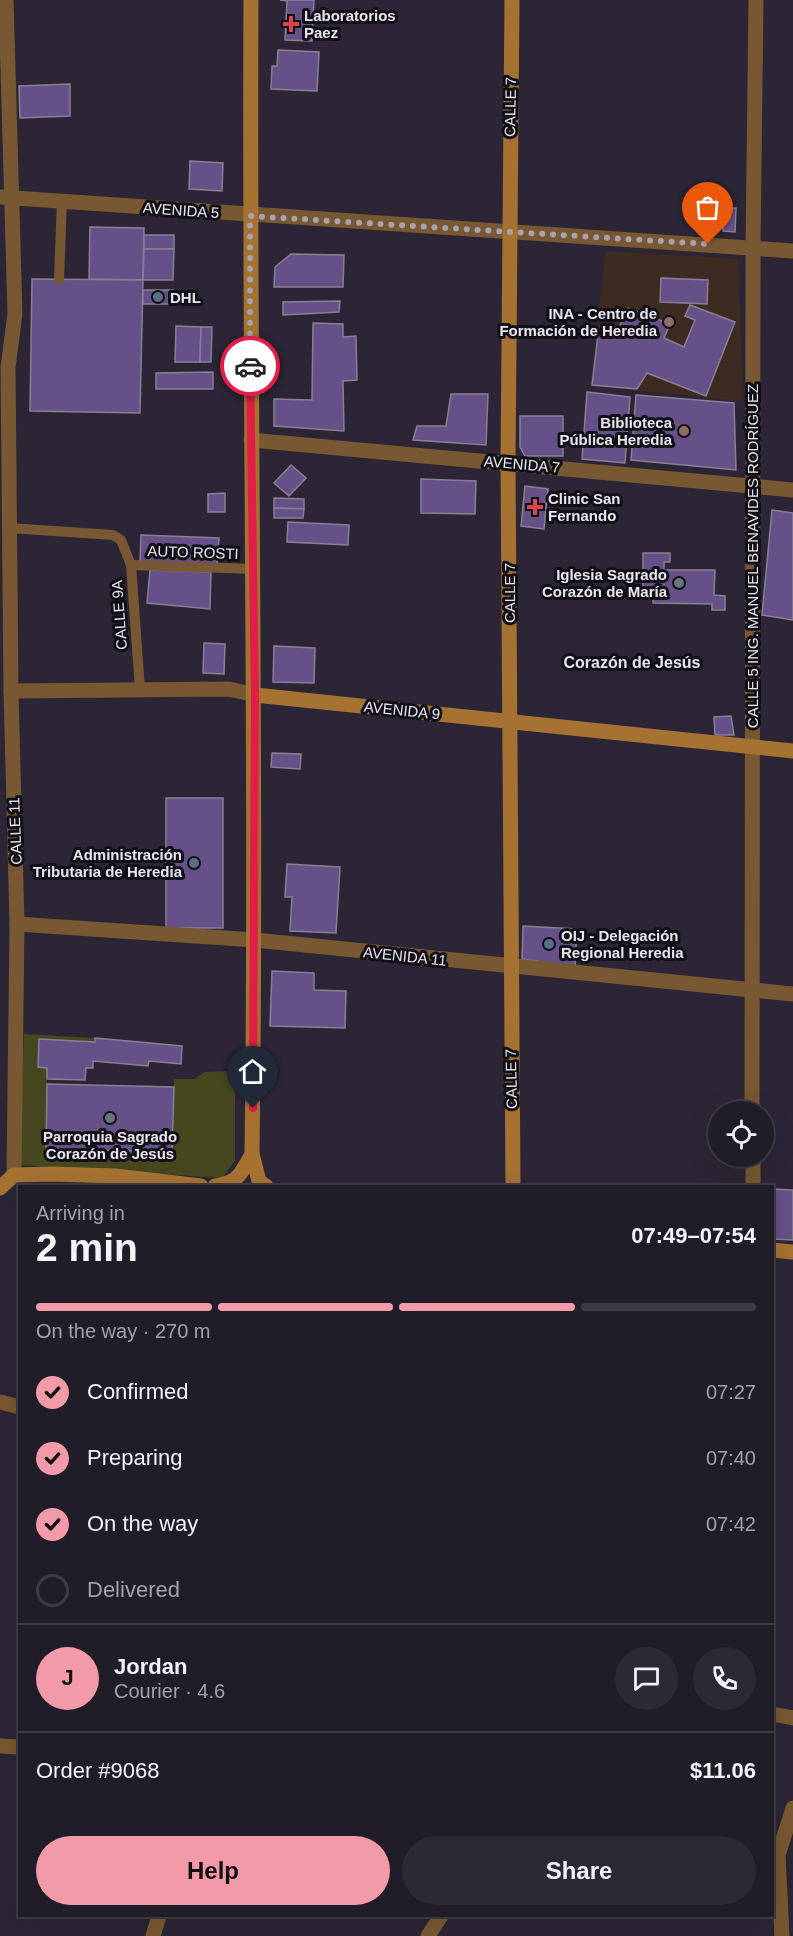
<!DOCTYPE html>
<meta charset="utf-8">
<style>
:root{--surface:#201c28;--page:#2d2934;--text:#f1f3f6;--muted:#a2a1a8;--line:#3d3a45;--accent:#f39aa9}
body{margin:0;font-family:Helvetica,sans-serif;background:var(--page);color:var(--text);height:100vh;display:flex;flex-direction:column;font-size:22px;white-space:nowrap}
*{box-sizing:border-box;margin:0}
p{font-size:20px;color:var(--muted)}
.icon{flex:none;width:33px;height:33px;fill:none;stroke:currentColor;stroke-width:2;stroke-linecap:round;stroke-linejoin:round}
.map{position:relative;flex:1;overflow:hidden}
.panel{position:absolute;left:18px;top:1185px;width:756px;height:732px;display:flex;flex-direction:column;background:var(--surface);border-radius:0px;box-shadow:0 6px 24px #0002,0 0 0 2px var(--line)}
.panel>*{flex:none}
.fabs{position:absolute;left:708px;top:1101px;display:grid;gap:12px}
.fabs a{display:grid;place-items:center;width:66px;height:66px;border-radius:50%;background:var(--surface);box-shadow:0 6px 24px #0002,0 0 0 2px var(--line);font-size:30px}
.pin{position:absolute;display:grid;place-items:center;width:51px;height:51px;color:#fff;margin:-62px -26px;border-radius:50% 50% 50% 0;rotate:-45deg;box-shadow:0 0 6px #0007}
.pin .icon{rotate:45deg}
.courier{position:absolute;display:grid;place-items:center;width:60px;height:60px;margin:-30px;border:4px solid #e11d48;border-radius:50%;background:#fff;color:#222;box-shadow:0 2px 8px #0007}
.head em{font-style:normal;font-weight:700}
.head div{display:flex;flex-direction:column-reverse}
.head{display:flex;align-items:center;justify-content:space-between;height:102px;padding:0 18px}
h1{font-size:39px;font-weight:700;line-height:45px}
.bar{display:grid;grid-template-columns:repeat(4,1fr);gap:9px 6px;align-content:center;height:72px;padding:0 18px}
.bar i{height:8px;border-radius:4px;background:var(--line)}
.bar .selected{background:var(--accent)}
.bar p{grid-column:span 4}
.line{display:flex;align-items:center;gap:15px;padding:0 18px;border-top:2px solid var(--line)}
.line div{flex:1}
.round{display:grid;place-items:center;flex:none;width:63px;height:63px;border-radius:32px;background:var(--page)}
ol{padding:0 18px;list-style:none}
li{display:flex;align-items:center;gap:18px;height:66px}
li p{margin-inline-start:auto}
li .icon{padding:6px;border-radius:50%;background:var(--accent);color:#111;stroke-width:4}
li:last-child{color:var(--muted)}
li i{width:33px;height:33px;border:3px solid var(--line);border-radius:50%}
.button{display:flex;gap:12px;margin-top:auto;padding:12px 18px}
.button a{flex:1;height:69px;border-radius:36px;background:var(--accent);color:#111;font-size:24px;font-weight:700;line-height:69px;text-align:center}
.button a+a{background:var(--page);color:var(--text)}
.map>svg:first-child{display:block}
.education{fill:#3d2b22}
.green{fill:#45471f}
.building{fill:#665088;stroke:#878094;stroke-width:1.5}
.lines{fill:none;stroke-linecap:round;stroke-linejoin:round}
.lane{stroke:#785832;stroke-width:10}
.street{stroke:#785832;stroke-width:15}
.secondary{stroke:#a57232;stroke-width:15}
.done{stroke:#a6a2af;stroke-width:6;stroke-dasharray:0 10.8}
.route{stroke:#e11d48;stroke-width:8}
.health-dot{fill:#e0444e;stroke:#121017;stroke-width:2}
.service-dot{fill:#5c6f8a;stroke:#121017;stroke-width:2}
.education-dot{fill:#8d6e63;stroke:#121017;stroke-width:2}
.worship-dot{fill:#6b7280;stroke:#121017;stroke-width:2}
.labels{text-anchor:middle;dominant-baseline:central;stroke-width:6;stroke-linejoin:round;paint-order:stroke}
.poi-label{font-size:15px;font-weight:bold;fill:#e9e5f0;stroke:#121017;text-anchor:start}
.street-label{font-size:15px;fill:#e9e5f0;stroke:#121017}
.neighbourhood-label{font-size:16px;font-weight:bold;fill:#e9e5f0;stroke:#121017}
</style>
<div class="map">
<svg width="793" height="1936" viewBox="0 0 793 1936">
<rect width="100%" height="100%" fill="#2b2535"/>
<path class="education" d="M606,251L738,259L743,401L590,386Z"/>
<path class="green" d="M24,1034L95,1038V1042L39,1039L38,1067L47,1068L46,1149L172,1152L174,1079H194L205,1072L235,1071V1161L222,1178L19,1165Z"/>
<g class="building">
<path d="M280,0H314L312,41L285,40L287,1Z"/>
<path d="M278,50L319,52L317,91L271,89L272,66H277Z"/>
<path d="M70,84V116L20,118L19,86Z"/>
<path d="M190,161L223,163L222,191L189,189Z"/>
<path d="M723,208H736L735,232L723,231Z"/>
<path d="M90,227L144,228L143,280L89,279Z"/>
<rect x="144" y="235" width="30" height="14"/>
<path d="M144,249H174L173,280H143Z"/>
<path d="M291,254L344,255L343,287H274L275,267Z"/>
<path d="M661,278L708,280L707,304L660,302Z"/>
<path d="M32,279L143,280L140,413L30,411Z"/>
<rect x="143" y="290" width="30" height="14"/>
<path d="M340,301L339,312L283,315V302Z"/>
<path d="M690,305L735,322L706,396L647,373L637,389L592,385L598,335L614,338L628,308L670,324L664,338L684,347L695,320L685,316Z"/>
<path d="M313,323L343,324V337L356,336L357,380L343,381L344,431L274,426V399L312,400Z"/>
<path d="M176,326L201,327L200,362H175Z"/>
<path d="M201,327H212L211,362H200Z"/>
<path d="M213,372V389H156V373Z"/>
<path d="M587,392L630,397L625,463L582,459Z"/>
<path d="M451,394H488L486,445L413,440L417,426H446Z"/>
<path d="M636,395L734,403L736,470L631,460Z"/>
<path d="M520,416H563V456H525L520,447Z"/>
<path d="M291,465L306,478L289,496L274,483Z"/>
<path d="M421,479L476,481L475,514L421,513Z"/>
<path d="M525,486L548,489L544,529L521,526Z"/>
<path d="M225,493V512H208V494Z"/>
<path d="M274,498L304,499V509L274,508Z"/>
<path d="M274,508L304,509L303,518H274Z"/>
<path d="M772,510L793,513V620L762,615Z"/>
<path d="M288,522L349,525L348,545L287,542Z"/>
<path d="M141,535L219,538L217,565L140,562Z"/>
<path d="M643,553H670V562H664V570H715L714,595L725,596V610H712V604L653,603V598H643Z"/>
<path d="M150,570L211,572L210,609L147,603Z"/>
<path d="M204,643L225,644L224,674L203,673Z"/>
<path d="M274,646L315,648L314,683L273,682Z"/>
<path d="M731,716L734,735H715L714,717Z"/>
<path d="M272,753L301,754L300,769L271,767Z"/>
<rect x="166" y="798" width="57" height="130"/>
<path d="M287,864L340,867L336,933L290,931L292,897H285Z"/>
<path d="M523,926L577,929L575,967L522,959Z"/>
<path d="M272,971L314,973V990L346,991L345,1028L270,1026Z"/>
<path d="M95,1038L182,1046L181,1064L149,1061L148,1066L93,1061V1068H86L85,1080L47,1079V1068L38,1067L39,1039L95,1042Z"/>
<path d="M47,1084L174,1087L172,1152L46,1149Z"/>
<path d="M772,1189L793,1190V1240L772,1239Z"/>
</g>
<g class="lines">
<g class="lane">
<path d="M59,279L62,201"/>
<path d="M9,528L113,535L121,540L131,565L140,689"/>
<path d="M131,565L254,569"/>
</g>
<g class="street">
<path d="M6,0L15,314L8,367L11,691L17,924L14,1175"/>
<path d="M0,197L793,251"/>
<path d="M251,440L793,490"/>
<path d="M11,691L229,689L255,695"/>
<path d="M17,924L255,940L793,994"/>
<path d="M752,1112L753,248L756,0"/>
<path d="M753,1156V1186"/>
<path d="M0,1402L20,1407"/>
<path d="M772,1714L793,1718"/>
<path d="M0,1746L20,1747"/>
<path d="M153,1936L159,1916"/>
<path d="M428,1936L441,1916"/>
<path d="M782,1936L778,1855L793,1808"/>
</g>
<g class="secondary">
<path d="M251,0C249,385 257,769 252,1154L259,1181L266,1186"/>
<path d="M512,0L508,463L513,1186"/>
<path d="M255,695L793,751"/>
<path d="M215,1186C238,1183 241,1174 252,1154"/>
<path d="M0,1188L14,1175L52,1174L115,1176L201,1186"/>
<path d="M772,1250L793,1252"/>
</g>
</g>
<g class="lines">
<path class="done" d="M250,366V216L708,244"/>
<path class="route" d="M250,366L255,695L253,1108"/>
</g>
<g class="health-dot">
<path d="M288 15h6v6h6v6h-6v6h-6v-6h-6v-6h6z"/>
<path d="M532 498h6v6h6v6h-6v6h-6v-6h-6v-6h6z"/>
</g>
<g class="service-dot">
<circle cx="158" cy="297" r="6"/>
<circle cx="194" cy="863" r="6"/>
<circle cx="549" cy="944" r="6"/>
</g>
<g class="education-dot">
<circle cx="669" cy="322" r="6"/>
<circle cx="684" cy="431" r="6"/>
</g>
<g class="worship-dot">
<circle cx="679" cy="583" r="6"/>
<circle cx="110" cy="1118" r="6"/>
</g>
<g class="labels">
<g class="poi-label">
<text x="304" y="15">Laboratorios<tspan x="304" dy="17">Paez</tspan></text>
<text x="170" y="297">DHL</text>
<text x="657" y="313" text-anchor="end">INA - Centro de<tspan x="657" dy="17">Formación de Heredia</tspan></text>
<text x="672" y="422" text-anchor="end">Biblioteca<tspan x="672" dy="17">Pública Heredia</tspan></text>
<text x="548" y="498">Clinic San<tspan x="548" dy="17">Fernando</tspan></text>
<text x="667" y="574" text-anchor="end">Iglesia Sagrado<tspan x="667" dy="17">Corazón de María</tspan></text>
<text x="182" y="854" text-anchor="end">Administración<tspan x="182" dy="17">Tributaria de Heredia</tspan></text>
<text x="561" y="935">OIJ - Delegación<tspan x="561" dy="17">Regional Heredia</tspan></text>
<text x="110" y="1136" text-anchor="middle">Parroquia Sagrado<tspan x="110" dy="17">Corazón de Jesús</tspan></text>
</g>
<g class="street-label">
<text transform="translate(510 107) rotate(-89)">CALLE 7</text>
<text transform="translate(181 210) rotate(4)">AVENIDA 5</text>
<text transform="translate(522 464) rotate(5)">AVENIDA 7</text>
<text transform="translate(193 552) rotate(2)">AUTO ROSTI</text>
<text transform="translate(752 556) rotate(-90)">CALLE 5 ING. MANUEL BENAVIDES RODRÍGUEZ</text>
<text transform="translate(509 593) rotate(-90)">CALLE 7</text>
<text transform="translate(119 615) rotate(-94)">CALLE 9A</text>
<text transform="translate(402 710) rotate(6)">AVENIDA 9</text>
<text transform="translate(15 831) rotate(-92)">CALLE 11</text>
<text transform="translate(405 956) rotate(6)">AVENIDA 11</text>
<text transform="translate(511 1079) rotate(-91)">CALLE 7</text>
</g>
<g class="neighbourhood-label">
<text x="632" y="662">Corazón de Jesús</text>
</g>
</g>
</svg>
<div class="fabs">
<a><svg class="icon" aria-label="locate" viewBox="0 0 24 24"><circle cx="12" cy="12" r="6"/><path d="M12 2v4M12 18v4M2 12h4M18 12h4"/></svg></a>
</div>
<div class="pin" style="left:708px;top:244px;background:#ea580c"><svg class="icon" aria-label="bag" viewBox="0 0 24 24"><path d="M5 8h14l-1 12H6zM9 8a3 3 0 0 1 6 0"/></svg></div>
<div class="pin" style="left:253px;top:1108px;background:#1f2937"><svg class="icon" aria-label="home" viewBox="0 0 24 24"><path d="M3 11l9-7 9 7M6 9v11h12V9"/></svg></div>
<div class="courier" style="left:250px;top:366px"><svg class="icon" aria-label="car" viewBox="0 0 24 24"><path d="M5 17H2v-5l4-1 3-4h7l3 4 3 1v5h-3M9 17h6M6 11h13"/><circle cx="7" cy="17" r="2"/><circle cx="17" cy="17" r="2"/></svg></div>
<section class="panel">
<div class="head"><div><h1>2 min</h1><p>Arriving in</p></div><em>07:49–07:54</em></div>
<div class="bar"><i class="selected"></i><i class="selected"></i><i class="selected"></i><i></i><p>On the way · 270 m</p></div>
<ol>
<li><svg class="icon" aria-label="check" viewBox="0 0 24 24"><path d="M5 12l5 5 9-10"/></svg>Confirmed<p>07:27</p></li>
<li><svg class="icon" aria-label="check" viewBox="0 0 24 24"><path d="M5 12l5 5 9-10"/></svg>Preparing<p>07:40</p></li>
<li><svg class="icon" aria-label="check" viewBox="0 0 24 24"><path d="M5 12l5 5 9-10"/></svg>On the way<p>07:42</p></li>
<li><i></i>Delivered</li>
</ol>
<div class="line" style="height:108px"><b class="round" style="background:var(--accent);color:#111">J</b><div><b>Jordan</b><p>Courier · 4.6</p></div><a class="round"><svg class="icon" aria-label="chat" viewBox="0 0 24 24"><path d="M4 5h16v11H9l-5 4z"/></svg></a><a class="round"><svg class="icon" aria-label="phone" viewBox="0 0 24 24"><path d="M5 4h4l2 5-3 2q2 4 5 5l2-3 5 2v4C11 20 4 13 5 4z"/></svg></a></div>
<div class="line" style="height:78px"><div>Order #9068</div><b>$11.06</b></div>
<div class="button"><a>Help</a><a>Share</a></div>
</section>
</div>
